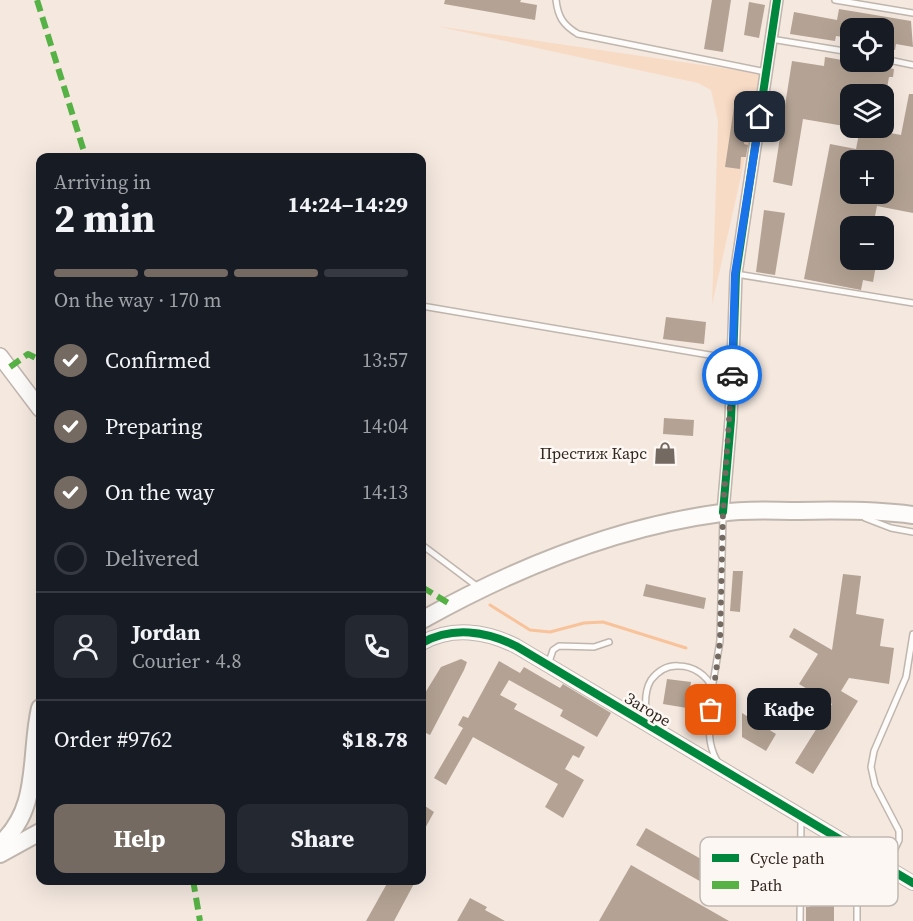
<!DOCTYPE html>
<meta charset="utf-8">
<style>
:root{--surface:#171b24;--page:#242831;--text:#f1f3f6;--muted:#9ea1a6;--line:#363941;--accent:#756a62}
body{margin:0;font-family:"Source Serif 4",serif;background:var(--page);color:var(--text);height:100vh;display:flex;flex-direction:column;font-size:22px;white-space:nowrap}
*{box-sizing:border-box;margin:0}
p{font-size:20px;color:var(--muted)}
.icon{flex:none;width:33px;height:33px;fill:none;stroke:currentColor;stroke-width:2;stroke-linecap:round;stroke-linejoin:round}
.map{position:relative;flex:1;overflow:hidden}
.panel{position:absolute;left:36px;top:153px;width:390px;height:732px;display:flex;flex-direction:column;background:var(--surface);border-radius:12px;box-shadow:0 6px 24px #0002}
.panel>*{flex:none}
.controls{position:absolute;left:840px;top:18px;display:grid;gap:12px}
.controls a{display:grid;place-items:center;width:54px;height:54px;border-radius:12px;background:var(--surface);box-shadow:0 6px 24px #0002;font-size:30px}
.pin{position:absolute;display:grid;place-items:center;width:51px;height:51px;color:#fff;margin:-26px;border-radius:12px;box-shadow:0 3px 9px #0006}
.courier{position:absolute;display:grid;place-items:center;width:60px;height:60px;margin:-30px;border:4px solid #1a73e8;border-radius:50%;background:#fff;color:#222;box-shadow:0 2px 8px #0007}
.bubble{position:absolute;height:42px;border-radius:12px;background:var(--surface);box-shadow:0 6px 24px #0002;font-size:20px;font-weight:700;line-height:42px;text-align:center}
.overview em{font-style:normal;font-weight:700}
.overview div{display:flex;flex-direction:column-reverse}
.overview{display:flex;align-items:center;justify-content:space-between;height:102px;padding:0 18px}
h1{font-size:39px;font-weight:700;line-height:45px}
.bar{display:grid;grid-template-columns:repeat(4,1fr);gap:9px 6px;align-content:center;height:72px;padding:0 18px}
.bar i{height:8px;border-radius:4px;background:var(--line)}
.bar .current{background:var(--accent)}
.bar p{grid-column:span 4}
.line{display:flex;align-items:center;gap:15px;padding:0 18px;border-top:2px solid var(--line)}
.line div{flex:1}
.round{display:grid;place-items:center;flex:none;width:63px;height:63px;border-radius:12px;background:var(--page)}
ol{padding:0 18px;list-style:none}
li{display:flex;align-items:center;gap:18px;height:66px}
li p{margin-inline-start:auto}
li .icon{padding:6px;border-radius:50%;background:var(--accent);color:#fff;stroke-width:4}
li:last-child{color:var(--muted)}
li i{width:33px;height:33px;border:3px solid var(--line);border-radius:50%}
.cta{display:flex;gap:12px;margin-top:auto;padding:12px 18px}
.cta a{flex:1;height:69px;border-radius:12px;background:var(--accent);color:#fff;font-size:24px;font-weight:700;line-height:69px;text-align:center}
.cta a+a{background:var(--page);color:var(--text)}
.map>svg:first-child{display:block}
.green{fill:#f8dbc5}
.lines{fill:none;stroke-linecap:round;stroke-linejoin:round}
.stream{stroke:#f8c39a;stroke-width:3}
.building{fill:#b4a394;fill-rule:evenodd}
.service-casing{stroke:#c0b6ae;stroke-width:8}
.minor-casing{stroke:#c0b6ae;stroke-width:14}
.tertiary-casing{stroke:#c0b6ae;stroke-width:16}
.secondary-casing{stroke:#c0b6ae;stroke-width:18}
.primary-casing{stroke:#c0b6ae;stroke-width:20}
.service{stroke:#fdfcfa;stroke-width:5}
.minor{stroke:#fdfcfa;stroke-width:10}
.tertiary{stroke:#fdfcfa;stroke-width:14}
.secondary{stroke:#fdfcfa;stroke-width:15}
.primary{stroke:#fdfcfa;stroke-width:16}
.quiet{stroke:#56b245;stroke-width:6;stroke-dasharray:12 6;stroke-linecap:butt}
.cycleway-casing{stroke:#fdf7f3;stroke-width:11}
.cycleway{stroke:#00873e;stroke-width:8}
.done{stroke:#756a62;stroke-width:6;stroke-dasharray:0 10.8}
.route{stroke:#1a73e8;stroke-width:8}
.labels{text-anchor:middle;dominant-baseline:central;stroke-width:5;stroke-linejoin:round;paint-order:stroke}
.poi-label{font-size:16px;fill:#31261e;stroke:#fdf7f3;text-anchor:end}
.street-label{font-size:16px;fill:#31261e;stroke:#fdf7f3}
.key{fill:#fdf7f3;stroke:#c0b8b3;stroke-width:1.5}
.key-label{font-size:16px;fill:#31261e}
</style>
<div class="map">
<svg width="913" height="921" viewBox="0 0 913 921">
<rect width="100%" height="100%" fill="#f4e8df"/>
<path class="green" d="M436,26L764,74L712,305L718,121L711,90L698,83Z"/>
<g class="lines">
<path class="stream" d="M490,605L530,630L550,632L584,623L603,622L686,648"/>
</g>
<g class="building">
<path d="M445,0H521L520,2L537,5L535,20L444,4Z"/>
<path d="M712,0H731L723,52L704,49Z"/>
<path d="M749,2L765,5L759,38L744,35Z"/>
<path d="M839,9L911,21L913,47L896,44L895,50L884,49V28H850V38L836,36L835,41L790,34L794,12L837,20Z"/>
<path d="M825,57L894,69L893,77H889L886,94H850V127L803,119L792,186L773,182L792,61L824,66Z"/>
<path d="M909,94H913V213L877,206L873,226H850V260H877L873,282L863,280L861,290L804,279L830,144L856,149L860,128H880V131L901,135ZM850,160H884V194H850Z"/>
<path d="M734,107L749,109L744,144L748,145L746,157H741L740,169L725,167Z"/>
<path d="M764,210L785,213L775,275L756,272Z"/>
<path d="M666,317L706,322L704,344L663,339Z"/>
<path d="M664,418L694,420L693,436L663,434Z"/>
<path d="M733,571H743L740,612L730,611Z"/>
<path d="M843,574L861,576L856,614L884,619L880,646L894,648L889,684L849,678L841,691L858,701L813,774L795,763L832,704L799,684L818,654L789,637L794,628L832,650Z"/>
<path d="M646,584L706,598L704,609L643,596Z"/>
<path d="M461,659L467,662L464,670L430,735L422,731V694L425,693L441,667Z"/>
<path d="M499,661L520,673L524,667L560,688L563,684L611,713L597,737L560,716L563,710L509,680L500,695L517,704L514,709L585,747L579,758L573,755L565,769L584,780L563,818L545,807L558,784L473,737L446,785L434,778L463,728L458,725L463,716L468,718Z"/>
<path d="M667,679L691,682L687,708L663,704Z"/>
<path d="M742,713L776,734L766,751L742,737Z"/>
<path d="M422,804L434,812L422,834Z"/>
<path d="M646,828L701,859L705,851L726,863L712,888L636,845Z"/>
<path d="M631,865L729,921H599Z"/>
<path d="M810,868H827V894H831V905H834V921H806V907H810Z"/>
<path d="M389,880H416L394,921H366Z"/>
<path d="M470,898L487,907L485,910L505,921H457Z"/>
</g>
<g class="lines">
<g class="service-casing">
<g id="service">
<path d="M556,0C558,17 563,25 578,34L766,72"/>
<path d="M835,0L913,13"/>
<path d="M771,39L850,52"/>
<path d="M884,59L913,65"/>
<path d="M736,274L913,303"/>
<path d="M422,306L733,359"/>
<path d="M865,518L891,528L913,532"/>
<path d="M422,545L478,587"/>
<path d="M548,665L553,650L559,646L594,647L609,642"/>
<path d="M712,689L720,641L723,515"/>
<path d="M647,721C645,708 644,691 651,680C658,671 668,665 679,666C693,666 707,675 712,688C713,694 711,701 711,707C709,727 707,743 717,761"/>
<path d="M887,866L899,840V831L875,785L871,767L874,751L906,677L913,634"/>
<path d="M800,921L801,818"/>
<path d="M857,921V876L868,857"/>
</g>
</g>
<g class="minor-casing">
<path id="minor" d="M723,512L731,420L736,274L777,0"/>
</g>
<g class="tertiary-casing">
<path id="tertiary" d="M422,643C452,626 486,631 516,646L913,883"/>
</g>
<g class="secondary-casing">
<path id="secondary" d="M0,356L40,409"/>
</g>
<g class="primary-casing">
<g id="primary">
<path d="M422,620C515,568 615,527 721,513C746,509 773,511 799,511C837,510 875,510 913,515"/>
<path d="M0,844C41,808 29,756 40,708"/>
<path d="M0,854L40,832"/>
</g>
</g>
<use href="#service" class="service"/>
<use href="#minor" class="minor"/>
<use href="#tertiary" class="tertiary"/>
<use href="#secondary" class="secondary"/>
<use href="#primary" class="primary"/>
<g class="quiet">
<path d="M37,0L86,158"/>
<path d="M10,367L28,354L40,360"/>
<path d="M422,587L450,604"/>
<path d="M193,880L200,921"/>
</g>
<g class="cycleway-casing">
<g id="cycleway">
<path d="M723,512L731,420L736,274L777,0"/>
<path d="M422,643C452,626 486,631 516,646L913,883"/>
</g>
</g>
<use href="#cycleway" class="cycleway"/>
</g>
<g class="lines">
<path class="done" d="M711,710L720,641L723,512L732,375"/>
<path class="route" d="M732,375L735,274L760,117"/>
</g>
<defs>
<g id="shop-bare" transform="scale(1.8)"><path d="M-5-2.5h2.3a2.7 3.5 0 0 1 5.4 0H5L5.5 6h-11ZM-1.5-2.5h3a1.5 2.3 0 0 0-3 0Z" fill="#756a62" stroke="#fdf7f3" stroke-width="2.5" paint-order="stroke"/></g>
</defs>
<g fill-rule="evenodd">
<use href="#shop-bare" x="665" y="453"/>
</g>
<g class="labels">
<g class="poi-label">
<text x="647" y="453">Престиж Карс</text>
</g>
<g class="street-label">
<text transform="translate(648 709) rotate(31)">Загоре</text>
</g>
</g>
<rect x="700" y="837" width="198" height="69" rx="9" class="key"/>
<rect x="712" y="854" width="27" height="8" fill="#00873e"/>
<rect x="712" y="881" width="27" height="8" fill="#56b245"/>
<g class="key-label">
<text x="750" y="864">Cycle path</text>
<text x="750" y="891">Path</text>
</g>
</svg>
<div class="controls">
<a><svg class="icon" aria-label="locate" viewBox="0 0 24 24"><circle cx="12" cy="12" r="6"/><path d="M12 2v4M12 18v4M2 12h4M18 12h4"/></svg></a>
<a><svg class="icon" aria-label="layers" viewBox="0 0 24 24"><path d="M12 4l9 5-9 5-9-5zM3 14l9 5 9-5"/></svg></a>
<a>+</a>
<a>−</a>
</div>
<div class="pin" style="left:711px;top:710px;background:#ea580c"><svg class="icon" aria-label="bag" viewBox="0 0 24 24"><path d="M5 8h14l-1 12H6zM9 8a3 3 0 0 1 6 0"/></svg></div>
<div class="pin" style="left:760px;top:117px;background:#1f2937"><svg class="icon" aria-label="home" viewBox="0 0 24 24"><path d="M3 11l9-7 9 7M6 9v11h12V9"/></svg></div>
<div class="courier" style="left:732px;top:375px"><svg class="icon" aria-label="car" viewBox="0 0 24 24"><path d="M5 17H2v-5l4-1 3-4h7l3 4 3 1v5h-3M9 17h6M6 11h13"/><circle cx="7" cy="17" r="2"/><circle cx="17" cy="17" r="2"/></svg></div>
<div class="bubble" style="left:747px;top:688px;width:84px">Кафе</div>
<section class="panel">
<div class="overview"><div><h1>2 min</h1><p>Arriving in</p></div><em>14:24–14:29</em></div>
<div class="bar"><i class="current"></i><i class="current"></i><i class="current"></i><i></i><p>On the way · 170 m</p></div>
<ol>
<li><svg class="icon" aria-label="check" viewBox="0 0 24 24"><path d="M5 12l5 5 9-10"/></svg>Confirmed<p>13:57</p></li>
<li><svg class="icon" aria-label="check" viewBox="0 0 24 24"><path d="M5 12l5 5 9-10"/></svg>Preparing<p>14:04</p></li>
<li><svg class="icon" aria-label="check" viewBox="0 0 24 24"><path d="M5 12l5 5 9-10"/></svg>On the way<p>14:13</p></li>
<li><i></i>Delivered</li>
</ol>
<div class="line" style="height:108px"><a class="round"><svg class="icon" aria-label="person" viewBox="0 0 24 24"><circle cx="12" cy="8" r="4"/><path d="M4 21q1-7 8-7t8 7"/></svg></a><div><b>Jordan</b><p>Courier · 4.8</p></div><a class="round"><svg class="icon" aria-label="phone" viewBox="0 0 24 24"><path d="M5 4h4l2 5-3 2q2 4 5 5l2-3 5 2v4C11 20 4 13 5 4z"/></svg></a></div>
<div class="line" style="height:78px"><div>Order #9762</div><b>$18.78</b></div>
<div class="cta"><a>Help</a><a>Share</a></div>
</section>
</div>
